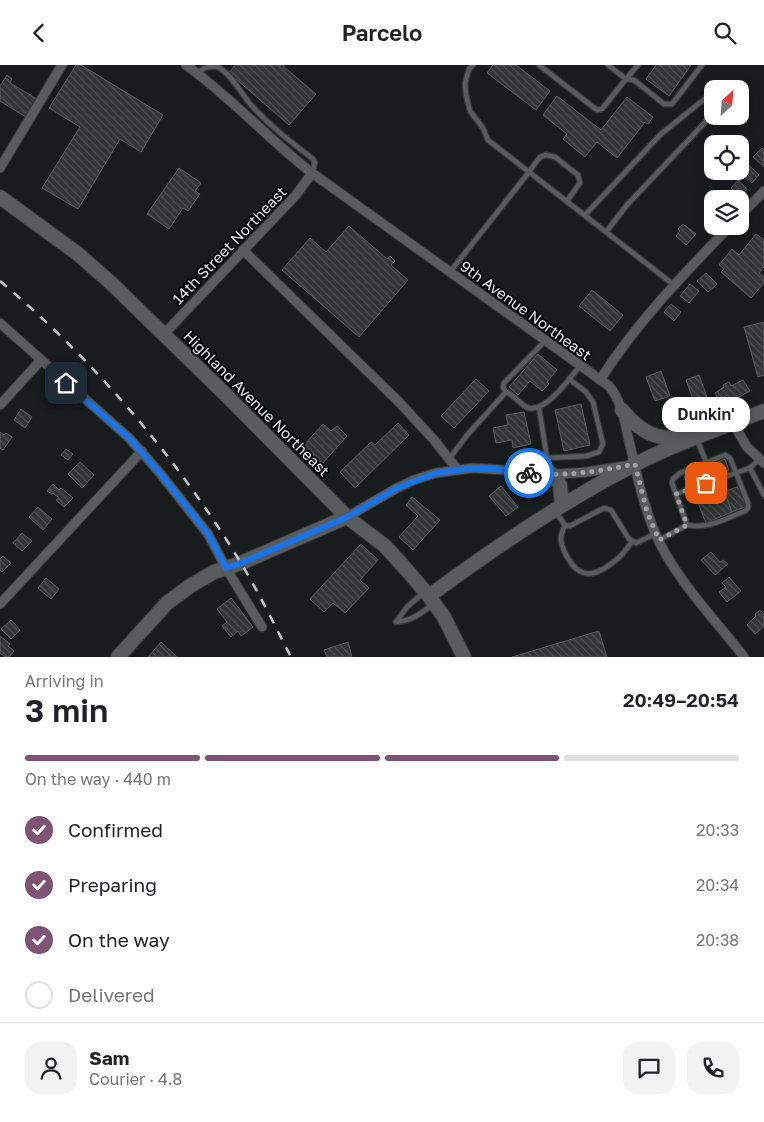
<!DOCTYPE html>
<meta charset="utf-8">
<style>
:root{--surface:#fff;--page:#f2f2f2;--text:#202124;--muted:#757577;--line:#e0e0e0;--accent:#7f5373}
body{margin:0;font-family:"Golos Text",sans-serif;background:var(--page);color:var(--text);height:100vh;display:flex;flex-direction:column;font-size:19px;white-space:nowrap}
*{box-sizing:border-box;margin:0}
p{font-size:16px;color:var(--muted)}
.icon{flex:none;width:28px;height:28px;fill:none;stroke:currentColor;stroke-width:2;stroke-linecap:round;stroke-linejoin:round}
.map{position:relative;height:592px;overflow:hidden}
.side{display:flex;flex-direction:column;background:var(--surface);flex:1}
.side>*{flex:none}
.needle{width:32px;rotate:26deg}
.tools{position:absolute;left:704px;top:15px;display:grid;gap:10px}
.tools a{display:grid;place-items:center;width:45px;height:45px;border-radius:10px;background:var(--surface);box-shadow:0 2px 12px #0003;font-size:25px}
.pin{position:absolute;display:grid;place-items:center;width:42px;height:42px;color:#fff;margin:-21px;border-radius:10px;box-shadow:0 2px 8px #0006}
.courier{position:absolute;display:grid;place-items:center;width:50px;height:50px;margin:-25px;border:4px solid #1a73e8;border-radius:50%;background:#fff;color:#222;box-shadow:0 1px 6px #0007}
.bubble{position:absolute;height:35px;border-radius:15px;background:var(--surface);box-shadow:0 2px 12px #0003;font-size:16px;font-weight:600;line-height:35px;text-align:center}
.overview em{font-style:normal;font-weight:600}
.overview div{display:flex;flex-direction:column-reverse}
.overview{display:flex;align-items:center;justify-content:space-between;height:85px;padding:0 25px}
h1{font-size:32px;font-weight:600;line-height:38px}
.bar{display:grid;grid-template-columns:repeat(4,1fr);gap:8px 5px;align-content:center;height:60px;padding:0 25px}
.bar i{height:6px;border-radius:4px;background:var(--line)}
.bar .current{background:var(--accent)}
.bar p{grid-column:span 4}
.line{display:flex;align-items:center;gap:12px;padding:0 25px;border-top:1px solid var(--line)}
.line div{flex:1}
.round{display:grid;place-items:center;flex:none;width:52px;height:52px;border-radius:15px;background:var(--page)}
ol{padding:0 25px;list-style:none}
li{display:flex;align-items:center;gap:15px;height:55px}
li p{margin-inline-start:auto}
li .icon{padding:5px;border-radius:50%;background:var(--accent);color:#fff;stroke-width:4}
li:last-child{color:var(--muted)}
li i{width:28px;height:28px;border:2px solid var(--line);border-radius:50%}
header{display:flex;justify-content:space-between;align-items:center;height:65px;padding:0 25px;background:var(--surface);font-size:22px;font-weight:600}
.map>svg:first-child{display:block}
.building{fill:url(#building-back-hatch);stroke:#585d5d}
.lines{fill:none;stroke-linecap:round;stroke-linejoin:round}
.lane-casing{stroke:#363838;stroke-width:7}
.street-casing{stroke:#363838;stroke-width:11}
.secondary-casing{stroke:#363838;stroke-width:16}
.lane{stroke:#585c5c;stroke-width:4.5}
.street{stroke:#585c5c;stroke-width:9}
.secondary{stroke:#585c5c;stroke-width:14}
.rail{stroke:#c1c4c4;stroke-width:2.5;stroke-dasharray:9 9;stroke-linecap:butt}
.done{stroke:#9da1a1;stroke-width:5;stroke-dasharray:0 9}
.route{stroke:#1a73e8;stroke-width:6}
.labels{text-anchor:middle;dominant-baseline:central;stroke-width:4;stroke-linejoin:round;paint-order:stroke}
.street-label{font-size:15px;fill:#e5e8e8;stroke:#050707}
</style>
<header><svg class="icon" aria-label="back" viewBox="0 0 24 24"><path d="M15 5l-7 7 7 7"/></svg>Parcelo<svg class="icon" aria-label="search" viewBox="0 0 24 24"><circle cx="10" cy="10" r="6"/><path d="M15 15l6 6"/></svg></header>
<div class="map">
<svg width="764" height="592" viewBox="0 0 764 592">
<defs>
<pattern id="building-back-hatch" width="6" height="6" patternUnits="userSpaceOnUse" patternTransform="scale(1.25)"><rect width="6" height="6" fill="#313535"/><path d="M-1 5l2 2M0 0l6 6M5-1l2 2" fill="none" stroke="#4f5252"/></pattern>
</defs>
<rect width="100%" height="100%" fill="#181c1c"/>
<g class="building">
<path d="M76,0H81L163,50L141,87L120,74L78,144L42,123L80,62L49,43Z"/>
<path d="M235,0H284L283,1L316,29L289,60L229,8Z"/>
<path d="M493,0H516L550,26L536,45L487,8Z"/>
<path d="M656,0H691L669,31L646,14Z"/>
<path d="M7,10L12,14L10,18L37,34L26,52L0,36V21Z"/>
<path d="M557,31L601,65L627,32L653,52L648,59L645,57L617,93L597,77L585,92L563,74L567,69L543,50Z"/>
<path d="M762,83L764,85V102L753,92Z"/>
<path d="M749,100L759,110L752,118L742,109Z"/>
<path d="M179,103L201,118L195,126L200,129L188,146L183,143L169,164L147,149Z"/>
<path d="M738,115L747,124L740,131L731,123Z"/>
<path d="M683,159L696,169L686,180L676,171L680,166L678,164Z"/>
<path d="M349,161L387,194L390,191L395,196L391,200L408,215L359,272L282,205L310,173L326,187Z"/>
<path d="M756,169L764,175V202L759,208L764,212V218L751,233L721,207L724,204L719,200L732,184L739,190Z"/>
<path d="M706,208L717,219L708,227L697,216Z"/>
<path d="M690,219L699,226L689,238L680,231Z"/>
<path d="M592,225L623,250L610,266L579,241Z"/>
<path d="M671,239L681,247L674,256L664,247Z"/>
<path d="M764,257V310L758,312L744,262Z"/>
<path d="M538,289L557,305L547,317L549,319L542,326L530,316L518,330L509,322Z"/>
<path d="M661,306L670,331L655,336L646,312Z"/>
<path d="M699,310L711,343L698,348L686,315Z"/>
<path d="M476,314L489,326L454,363L441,351Z"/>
<path d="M743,315L750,326L731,336L727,330L719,335L715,328L724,322L723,320L729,317L731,321Z"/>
<path d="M581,339L590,380L564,386L555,345Z"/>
<path d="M21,344L32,352L25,363L14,355Z"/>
<path d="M524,347L531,379L513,383L512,375L496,378L493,363L508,360L506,350Z"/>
<path d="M398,358L409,370L355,423L340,407L371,377L375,380Z"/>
<path d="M323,359L331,366L337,361L347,371L322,399L303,381Z"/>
<path d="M0,367L4,370L6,368L12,372L3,385L0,383Z"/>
<path d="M66,384L73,389L68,395L61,390Z"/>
<path d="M725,394L729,405L708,413L716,432L707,436L699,417L689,421L684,411Z"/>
<path d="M80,397L94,410L82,423L68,409Z"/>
<path d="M53,419L59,425L61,423L73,433L64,442L56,435L59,433L53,428L52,429L47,426Z"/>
<path d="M501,421L518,442L506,451L489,431Z"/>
<path d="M739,421L747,441L732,447L724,427Z"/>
<path d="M724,427L732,447L706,458L698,438Z"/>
<path d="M412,432L440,455L413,485L399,472L418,451L406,440Z"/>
<path d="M38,442L52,454L43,465L29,452Z"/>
<path d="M22,468L32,476L22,486L13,478Z"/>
<path d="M361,479L378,495L360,515L369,523L345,548L333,538L324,547L310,534Z"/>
<path d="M711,487L720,497L723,495L728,499L715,510L701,495Z"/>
<path d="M3,491L11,498L2,507L0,505V494Z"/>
<path d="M729,512L741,526L727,537L719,527L726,522L722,518Z"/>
<path d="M46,513L59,524L51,534L38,523Z"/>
<path d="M231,533L253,562L241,571L238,566L231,572L222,561L227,557L217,544Z"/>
<path d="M760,545L764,549V561L755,569L747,560L756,551L755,549Z"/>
<path d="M11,555L20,565L11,574L1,564Z"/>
<path d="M599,566L607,592H512Z"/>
<path d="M0,571L10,579L8,581L14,586L9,592H5L0,588Z"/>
<path d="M161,577L177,592H148Z"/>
<path d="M348,577L352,592H327L324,585Z"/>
</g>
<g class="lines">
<g class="lane-casing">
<g id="lane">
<path d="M473,0L469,4L465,18L466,30L470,46L483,63L488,75L529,107L540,92L546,90L555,92L578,110L580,118L567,136"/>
<path d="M539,0L597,45L602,44L626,14L634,15L664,39H672L702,0"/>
<path d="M608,0L626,14L638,0"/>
<path d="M197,8C204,3 209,0 218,2C230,8 242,29 251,40C270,61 291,77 313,94L315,98L312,108"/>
<path d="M585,150L661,69L712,28"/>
<path d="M606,167L627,140L712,50"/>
<path d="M450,207L529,107L674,220"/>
<path d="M506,327L503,322L504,318L545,276"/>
<path d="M697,374L706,397"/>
<path d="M547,393L586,391L599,387L603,379L593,337L586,327L569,314"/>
<path d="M449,394L468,369L506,327C515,330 521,341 529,343C546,347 570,313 580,301"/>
<path d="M750,403L764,430"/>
<path d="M526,408V395L529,392L547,393L539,343"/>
<path d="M676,429L672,418L673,414L680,408L725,390L730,393L748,438V443L745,446C724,454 710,464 687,460"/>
<path d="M555,446L565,460L570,461L604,443L611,445L629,474L636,478L655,469"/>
<path d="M565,460C559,473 560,477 566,490C569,495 573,502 578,505C596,518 624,490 632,476"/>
<path d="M659,475L687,460L676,429L750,403L759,394"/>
<path d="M396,557C412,556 421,548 432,540"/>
<path d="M396,557L407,542L423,528"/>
</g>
</g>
<g class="street-casing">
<g id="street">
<path d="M186,0C231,32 268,74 312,108L609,321C624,339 625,362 631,384C637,413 644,441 655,468C675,514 714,553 744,592"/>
<path d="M0,103L62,0"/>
<path d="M740,151L764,126"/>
<path d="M243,185L399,337L434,375L458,405"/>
<path d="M0,258L129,373L159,407L208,469L226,503L262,562"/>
<path d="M164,269L296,130L312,108"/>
<path d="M600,315C636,258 683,210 730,161"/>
<path d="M0,340L41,295"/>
<path d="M733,358L747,382L764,398"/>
<path d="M347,452L397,423L414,415L436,408L473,403L559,409L587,407L625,401"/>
<path d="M0,539L142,386"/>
</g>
</g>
<g class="secondary-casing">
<g id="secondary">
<path d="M0,132L78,189L111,218L225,329L347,452L385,481L405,503L429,531L444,552L464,592"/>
<path d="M622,345C641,368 656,375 686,373"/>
<path d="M552,409L560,420L562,439"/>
<path d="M429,531C495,482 562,437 634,400C676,378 721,363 764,346"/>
<path d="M118,592L167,538L190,521L214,507L241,498L347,452"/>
</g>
</g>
<use href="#lane" class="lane"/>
<use href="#street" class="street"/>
<use href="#secondary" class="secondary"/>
<path class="rail" d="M0,216C94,295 177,393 241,498C259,528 275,561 291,592"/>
</g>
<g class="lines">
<path class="done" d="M529,408C565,412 600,406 635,399L647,447L659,475L687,460L676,429L706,418"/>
<path class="route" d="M66,318L129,373L159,407L208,469L226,503L241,498L347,452L397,423L425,412L436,408L473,403L510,405L529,408"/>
</g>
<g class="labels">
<g class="street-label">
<text transform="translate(229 180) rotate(-46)">14th Street Northeast</text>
<text transform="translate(526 245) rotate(36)">9th Avenue Northeast</text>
<text transform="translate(257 338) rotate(45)">Highland Avenue Northeast</text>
</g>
</g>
</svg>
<div class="tools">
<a><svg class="needle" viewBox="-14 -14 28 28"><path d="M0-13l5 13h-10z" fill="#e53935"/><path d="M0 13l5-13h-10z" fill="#757577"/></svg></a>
<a><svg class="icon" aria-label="locate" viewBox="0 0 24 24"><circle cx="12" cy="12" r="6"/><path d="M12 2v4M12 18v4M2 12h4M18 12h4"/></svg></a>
<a><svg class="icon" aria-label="layers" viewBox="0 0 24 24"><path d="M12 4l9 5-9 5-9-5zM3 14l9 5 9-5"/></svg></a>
</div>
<div class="pin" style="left:706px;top:418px;background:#ea580c"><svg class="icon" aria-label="bag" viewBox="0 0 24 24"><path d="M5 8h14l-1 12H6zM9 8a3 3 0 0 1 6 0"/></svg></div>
<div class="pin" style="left:66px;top:318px;background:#1f2937"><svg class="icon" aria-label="home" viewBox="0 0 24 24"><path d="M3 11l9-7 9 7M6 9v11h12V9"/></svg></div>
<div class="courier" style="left:529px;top:408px"><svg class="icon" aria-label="bike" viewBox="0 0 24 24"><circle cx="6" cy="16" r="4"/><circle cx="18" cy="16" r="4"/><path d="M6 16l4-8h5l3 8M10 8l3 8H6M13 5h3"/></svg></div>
<div class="bubble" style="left:662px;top:332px;width:88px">Dunkin'</div>
</div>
<section class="side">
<div class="overview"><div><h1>3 min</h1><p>Arriving in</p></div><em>20:49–20:54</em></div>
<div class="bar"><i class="current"></i><i class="current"></i><i class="current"></i><i></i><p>On the way · 440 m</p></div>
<ol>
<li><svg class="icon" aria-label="check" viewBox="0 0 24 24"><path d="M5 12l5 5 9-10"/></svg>Confirmed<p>20:33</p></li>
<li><svg class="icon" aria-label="check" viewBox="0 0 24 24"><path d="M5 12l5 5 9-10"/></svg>Preparing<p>20:34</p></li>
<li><svg class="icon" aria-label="check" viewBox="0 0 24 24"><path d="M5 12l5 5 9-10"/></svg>On the way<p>20:38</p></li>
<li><i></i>Delivered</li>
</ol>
<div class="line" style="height:90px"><a class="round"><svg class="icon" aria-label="person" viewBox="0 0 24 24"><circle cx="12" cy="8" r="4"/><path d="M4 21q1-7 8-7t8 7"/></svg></a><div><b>Sam</b><p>Courier · 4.8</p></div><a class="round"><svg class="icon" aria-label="chat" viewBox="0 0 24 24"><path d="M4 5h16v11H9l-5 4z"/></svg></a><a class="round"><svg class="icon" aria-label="phone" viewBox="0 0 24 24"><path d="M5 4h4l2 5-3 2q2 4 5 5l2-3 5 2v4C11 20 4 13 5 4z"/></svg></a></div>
</section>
